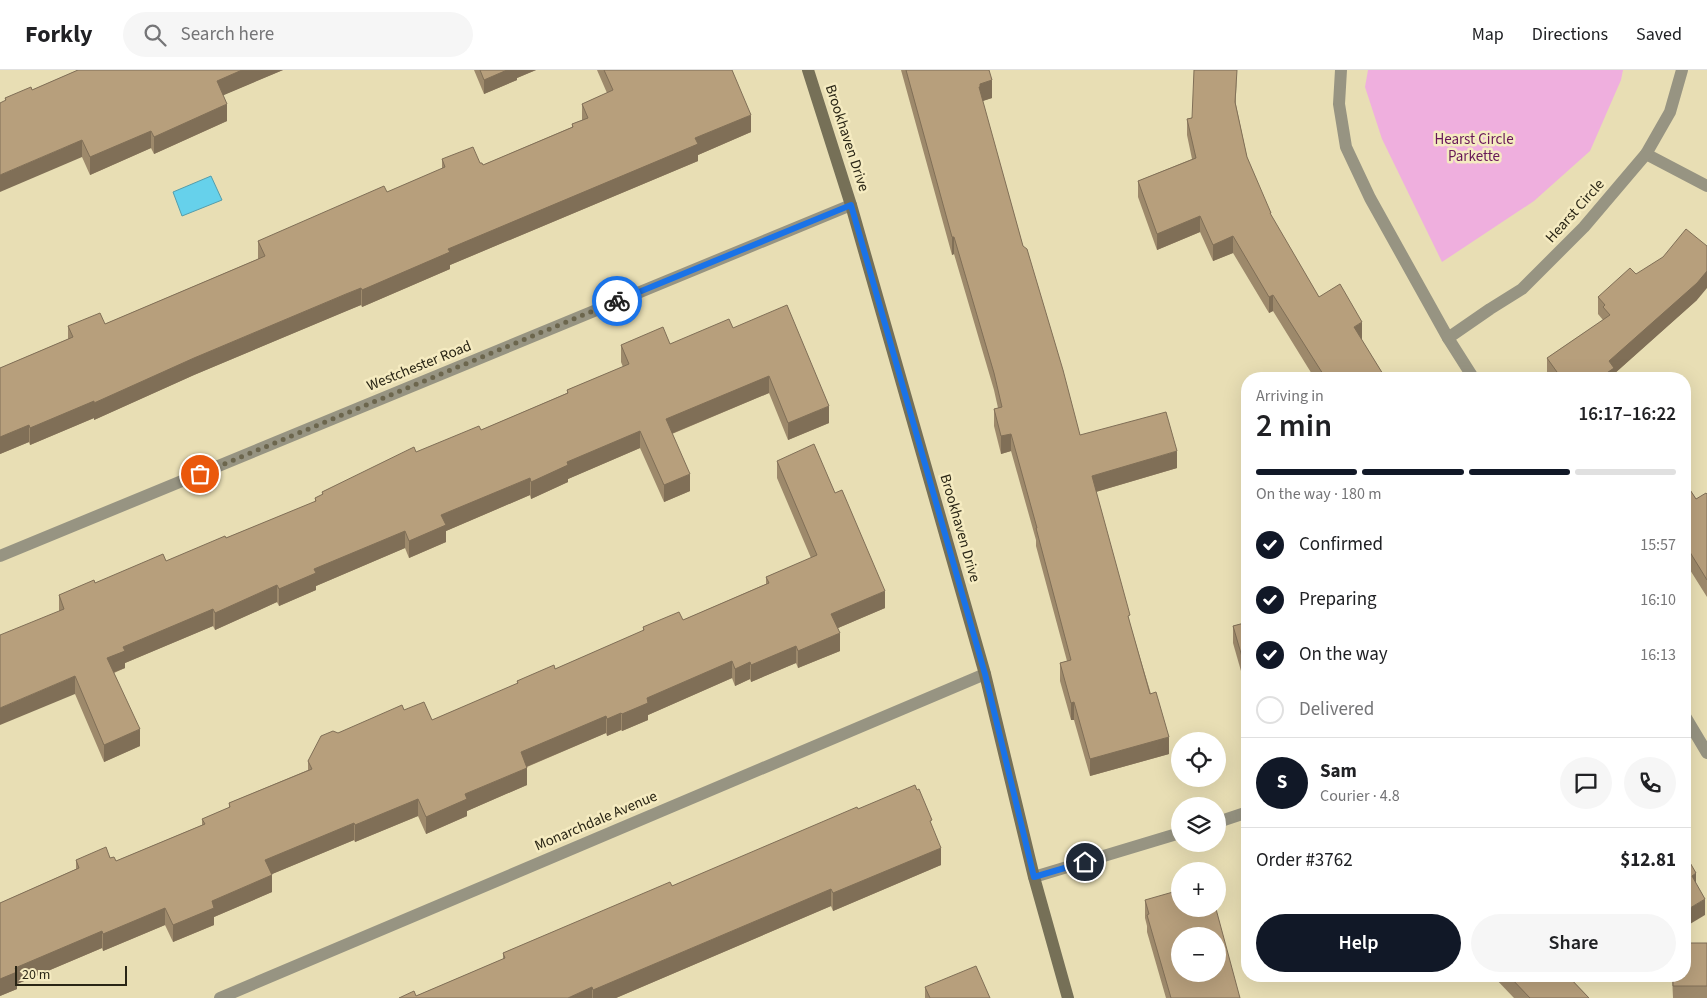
<!DOCTYPE html>
<meta charset="utf-8">
<style>
:root{--surface:#fff;--page:#f6f6f6;--text:#202124;--muted:#757577;--line:#e0e0e0;--accent:#111827}
body{margin:0;font-family:"Source Sans 3",sans-serif;background:var(--page);color:var(--text);height:100vh;display:flex;flex-direction:column;font-size:19px;white-space:nowrap}
*{box-sizing:border-box;margin:0}
p{font-size:16px;color:var(--muted)}
.icon{flex:none;width:28px;height:28px;fill:none;stroke:currentColor;stroke-width:2;stroke-linecap:round;stroke-linejoin:round}
.map{position:relative;flex:1;overflow:hidden}
.details{position:absolute;left:1241px;top:302px;width:450px;height:610px;display:flex;flex-direction:column;background:var(--surface);border-radius:20px;box-shadow:0 5px 20px #0002}
.details>*{flex:none}
.fabs{position:absolute;left:1171px;top:662px;display:grid;gap:10px}
.fabs a{display:grid;place-items:center;width:55px;height:55px;border-radius:50%;background:var(--surface);box-shadow:0 5px 20px #0002;font-size:25px}
.scale{position:absolute;left:15px;bottom:12px;width:112px;box-sizing:border-box;padding-left:5px;border:2px solid #292515;border-top:0;font-size:14px;line-height:18px;white-space:nowrap;color:#292515;-webkit-text-stroke:4px #f5ebc1;paint-order:stroke}
.pin{position:absolute;display:grid;place-items:center;width:42px;height:42px;color:#fff;margin:-21px;border:2px solid #fff;border-radius:50%;box-shadow:0 1px 5px #0007}
.courier{position:absolute;display:grid;place-items:center;width:50px;height:50px;margin:-25px;border:4px solid #1a73e8;border-radius:50%;background:#fff;color:#222;box-shadow:0 1px 6px #0007}
.head em{font-style:normal;font-weight:600}
.head div{display:flex;flex-direction:column-reverse}
.head{display:flex;align-items:center;justify-content:space-between;height:85px;padding:0 15px}
h1{font-size:32px;font-weight:600;line-height:38px}
.bar{display:grid;grid-template-columns:repeat(4,1fr);gap:8px 5px;align-content:center;height:60px;padding:0 15px}
.bar i{height:6px;border-radius:4px;background:var(--line)}
.bar .current{background:var(--accent)}
.bar p{grid-column:span 4}
.line{display:flex;align-items:center;gap:12px;padding:0 15px;border-top:1px solid var(--line)}
.line div{flex:1}
.round{display:grid;place-items:center;flex:none;width:52px;height:52px;border-radius:26px;background:var(--page)}
ol{padding:0 15px;list-style:none}
li{display:flex;align-items:center;gap:15px;height:55px}
li p{margin-inline-start:auto}
li .icon{padding:5px;border-radius:50%;background:var(--accent);color:#fff;stroke-width:4}
li:last-child{color:var(--muted)}
li i{width:28px;height:28px;border:2px solid var(--line);border-radius:50%}
.button{display:flex;gap:10px;margin-top:auto;padding:10px 15px}
.button a{flex:1;height:58px;border-radius:30px;background:var(--accent);color:#fff;font-size:20px;font-weight:600;line-height:58px;text-align:center}
.button a+a{background:var(--page);color:var(--text)}
header{display:flex;align-items:center;gap:30px;box-sizing:border-box;height:70px;padding:0 25px;background:var(--surface);border-bottom:1px solid var(--line)}
header strong{font-size:24px}
nav{display:flex;gap:28px;margin-inline-start:auto;font-size:18px}
.search{width:350px;height:45px;background:var(--page);display:flex;align-items:center;gap:12px;box-sizing:border-box;padding:0 18px;border-radius:28px;color:var(--muted);font-size:19px}
.map>svg:first-child{display:block}
.green{fill:#efafde}
.water{fill:#66d1eb;stroke:#549dab}
.lines{fill:none;stroke-linecap:round;stroke-linejoin:round}
.street{stroke:#979482;stroke-width:12}
.secondary{stroke:#767057;stroke-width:12}
.wall{fill:#9d896b}
.shaded-wall{fill:#806f57}
.building{fill:#b79f7c;stroke:#806f57;fill-rule:evenodd}
.done{stroke:#6c664d;stroke-width:5;stroke-dasharray:0 9}
.route{stroke:#1a73e8;stroke-width:6}
.labels{text-anchor:middle;dominant-baseline:central;stroke-width:5;stroke-linejoin:round;paint-order:stroke}
.street-label{font-size:15px;fill:#292515;stroke:#f5ebc1}
.park-label{font-size:15px;fill:#661657;stroke:#f5ebc1}
</style>
<header>
<strong>Forkly</strong>
<div class="search"><svg class="icon" aria-label="search" viewBox="0 0 24 24"><circle cx="10" cy="10" r="6"/><path d="M15 15l6 6"/></svg>Search here</div>
<nav><a>Map</a><a>Directions</a><a>Saved</a></nav>
</header>
<div class="map">
<svg width="1707" height="928" viewBox="0 0 1707 928">
<rect width="100%" height="100%" fill="#e8deb4"/>
<path class="green" d="M1368,0H1623L1621,10L1590,81L1534,131L1442,192L1382,69L1365,17Z"/>
<path class="water" d="M211,106L222,130L182,146L173,122Z"/>
<g class="lines">
<g class="street">
<path d="M1341,0L1339,34L1346,77L1370,128L1448,268L1474,309"/>
<path d="M1646,84L1707,116"/>
<path d="M1448,268L1490,239L1522,219L1584,157L1646,84L1670,42L1682,0"/>
<path d="M0,486L851,135"/>
<path d="M1685,646L1707,683"/>
<path d="M1218,752L1248,742"/>
<path d="M1034,807L1180,763"/>
<path d="M220,928L985,604"/>
</g>
<path class="secondary" d="M808,0L851,135L985,604L1034,807L1068,928"/>
</g>
<g class="wall">
<path d="M78,0H283L223,25L227,51L154,84L151,78L90,105L82,87L5,30V28L32,20Z"/>
<path d="M474,0H536L517,8V10L484,24Z"/>
<path d="M597,0H732L751,62L698,85V91L450,195V199L362,237L361,235L346,241L194,305L94,350V348L30,375L29,372L0,384V298L68,269V256L105,254L258,189V171L387,122L442,99V89L480,93L483,95L572,57V54L582,50V34L607,23Z"/>
<path d="M901,0H989L992,28L982,31L1023,176L1080,365L1177,398L1096,422L1130,554L1169,684L1090,706L1074,650H1071L1060,611V593L1067,591L1036,476V470L1011,381L1001,384L994,356V339L998,338L994,320L954,184L952,185Z"/>
<path d="M1236,35L1247,87L1271,147L1319,227L1362,269H1361L1386,309H1315L1273,241L1269,243L1233,183L1213,191L1200,162L1157,180L1138,127V111L1192,89L1187,65V49Z"/>
<path d="M1636,204L1697,230L1614,304V309H1549L1547,306V288L1603,250L1598,244V227Z"/>
<path d="M733,258L829,353L788,370L769,323L672,364L690,421L664,432L640,378L568,409V412L531,429L530,425L446,461V472L409,488L405,478L316,516V520L279,536L277,532L215,560L213,556L125,593V598L114,603L140,676L104,692L75,624L59,541V525L95,513L166,491L226,468L315,432V428L322,425V422L416,382L481,360L567,323V320L623,297L621,292V275L670,274Z"/>
<path d="M777,391L885,538L838,558L840,581L798,598L796,593L751,612L750,609L735,616L732,608L648,645V650L622,661L621,660L607,666L606,663L527,697V715L467,741V746L426,764L418,746L355,772L354,770L272,804V822L214,847V855L173,872L165,855L103,881L102,878L17,914V919L0,926V833L76,799V790L110,788L116,791L202,755V749L229,738V733L308,700V691L338,663L404,640L432,650L517,614V611L555,599L643,561V557L683,550L766,514V507L811,488L777,408Z"/>
<path d="M1685,412L1696,429L1707,424V527L1685,492Z"/>
<path d="M1248,552L1245,615L1233,573V556Z"/>
<path d="M858,739L932,757L941,795L833,841L831,836L616,928H399L416,926L503,889V883L672,816Z"/>
<path d="M1145,830L1240,928H1166L1147,862V856L1145,848Z"/>
<path d="M1707,873V928H1673L1672,906H1685Z"/>
<path d="M1493,906H1568L1589,928H1514Z"/>
<path d="M925,917L990,928H925Z"/>
</g>
<g class="shaded-wall">
<path d="M242,0H283L217,28V11Z"/>
<path d="M507,0H536L517,8V10L484,24V10Z"/>
<path d="M1237,0L1235,49V32Z"/>
<path d="M992,10V28L980,32L979,17L980,14Z"/>
<path d="M227,34V51L154,84V67Z"/>
<path d="M751,45V62L698,85V91L450,195V199L362,237V220L448,179L695,68Z"/>
<path d="M151,61V78L90,105V87Z"/>
<path d="M82,70V87L0,122V105Z"/>
<path d="M1200,146V162L1157,180V164Z"/>
<path d="M1233,166V183L1213,191V175Z"/>
<path d="M952,167H954V184L952,185Z"/>
<path d="M1707,201V218L1697,230L1614,304V309H1598L1609,291Z"/>
<path d="M361,218V235L194,305L94,350V333L194,288Z"/>
<path d="M1273,225V241L1269,243V227Z"/>
<path d="M1362,252V269L1354,274V257Z"/>
<path d="M769,306V323L666,366V349Z"/>
<path d="M94,331V348L30,375V358Z"/>
<path d="M829,336V353L788,370V353Z"/>
<path d="M29,355V372L0,384V367Z"/>
<path d="M640,361V378L568,409V412L531,429V412L567,392Z"/>
<path d="M1011,364V381L1001,384V366Z"/>
<path d="M1177,381V398L1092,423V406Z"/>
<path d="M690,404V421L664,432V415Z"/>
<path d="M530,408V425L446,461V472L409,488V471L441,445Z"/>
<path d="M405,461V478L316,516V520L279,536V519L314,499Z"/>
<path d="M277,515V532L215,560V543Z"/>
<path d="M885,521V538L831,561V544Z"/>
<path d="M213,539V556L125,593V598L107,605V588L123,577Z"/>
<path d="M840,563V581L798,598V581Z"/>
<path d="M796,576V593L751,612V595Z"/>
<path d="M732,591V608L648,645V650L622,661V644L647,628Z"/>
<path d="M750,592V609L735,616V599Z"/>
<path d="M1245,597H1248V614L1245,615Z"/>
<path d="M75,606V624L0,655V638Z"/>
<path d="M1074,632V650H1071V633Z"/>
<path d="M621,643V660L607,666V649Z"/>
<path d="M606,646V663L521,699V682Z"/>
<path d="M140,659V676L104,692V675Z"/>
<path d="M1169,667V684L1090,706V689Z"/>
<path d="M527,698V715L467,741V746L426,764V747L465,724Z"/>
<path d="M418,729V746L355,772V755Z"/>
<path d="M354,753V770L265,807V790Z"/>
<path d="M941,778V795L833,841V823Z"/>
<path d="M1696,803V818L1692,806Z"/>
<path d="M272,805V822L214,847V855L173,872V855L212,831Z"/>
<path d="M831,819V836L616,928H593V920Z"/>
<path d="M1705,829V845L1685,857V841Z"/>
<path d="M165,838V855L103,881V864Z"/>
<path d="M102,861V878L17,914V919L0,926V909L15,898Z"/>
<path d="M592,917V928H568Z"/>
</g>
<g class="building">
<path d="M78,0H242L217,11L227,34L154,67L151,61L90,87L82,70L0,105V33L6,30L5,28L31,17L32,20Z"/>
<path d="M480,0H507L484,10Z"/>
<path d="M604,0H732L751,45L695,68L698,74L448,179L450,182L362,220L361,218L346,224L194,288L94,333V331L30,358L29,355L0,367V298L73,267L68,256L100,243L105,254L256,190L265,186L258,171L384,116L387,122L445,97L442,89L473,77L480,93H482L483,95L573,57L572,54L588,48L582,34L613,20Z"/>
<path d="M906,0H989L992,10L980,14V17H979L1023,176L1027,179L1063,300L1080,365L1166,342L1177,381L1092,406L1130,545L1128,546L1150,624L1156,622L1169,667L1090,689L1074,632L1071,633L1060,593L1071,590L1036,458H1037L1011,364L1001,366L994,339L1002,337L994,303L954,167H952Z"/>
<path d="M1194,0H1237L1235,32L1247,87L1271,143H1270L1319,227L1340,214L1362,252L1354,257L1386,309H1321L1319,306L1323,304L1273,225L1269,227L1233,166L1213,175L1200,146L1157,164L1138,111L1196,88L1187,49L1192,48Z"/>
<path d="M1686,159L1707,176V201L1697,213L1609,291L1614,298L1598,309H1562L1547,288L1610,245L1603,237L1605,235L1598,227L1630,198L1636,204L1663,187Z"/>
<path d="M787,235L829,336L788,353L769,306L666,349L690,404L664,415L640,361L567,392L568,395L531,412L530,408L441,445L446,455L409,471L405,461L314,499L316,503L279,519L277,515L215,543L213,539L123,577L125,581L107,588L140,659L104,675L75,606L0,638V565L64,539L59,525L94,510L95,513L163,484L166,491L225,466L226,468L316,431L315,428L323,424L322,422L414,377L416,382L479,356L481,360L568,323L567,320L629,294L621,275L663,257L670,274L729,249L733,258Z"/>
<path d="M814,374L835,423L842,420L885,521L831,544L840,563L798,581L796,576L751,595L750,592L735,599L732,591L647,628L648,633L622,644L621,643L607,649L606,646L521,682L527,698L465,724L467,729L426,747L418,729L355,755L354,753L265,790L272,805L212,831L214,838L173,855L165,838L103,864L102,861L15,898L17,902L0,909V833L79,798L76,790L106,777L110,788L114,787L116,791L205,754L202,749L230,737L229,733L312,699L308,691L321,666L333,661L338,663L402,635L404,640L424,632L432,650L518,613L517,611L554,595L555,599L644,560L643,557L679,542L683,550L769,513L766,507L817,485L777,391Z"/>
<path d="M1685,412L1696,429L1706,423L1707,424V510L1685,474Z"/>
<path d="M1248,552V597H1245L1233,556Z"/>
<path d="M915,715L917,720L919,719L932,750L930,751L941,778L833,823L831,819L593,920L592,917L568,928H399L414,921L416,926L505,888L503,883L670,812L672,816L857,737L858,739Z"/>
<path d="M1685,784L1696,803L1692,806L1705,829L1685,841Z"/>
<path d="M1180,820V839H1216L1240,928H1171L1147,845L1149,844L1145,830ZM1180,866H1218V904H1180Z"/>
<path d="M1685,873H1707V916H1673V906H1685Z"/>
<path d="M976,896L990,928H930L925,917Z"/>
<path d="M1509,906H1568L1589,928H1530Z"/>
</g>
<g class="lines">
<path class="done" d="M200,404L617,231"/>
<path class="route" d="M617,231L851,135L985,604L1034,807L1085,792"/>
</g>
<g class="labels">
<g class="street-label">
<text transform="translate(847 68) rotate(72)">Brookhaven Drive</text>
<text transform="translate(1575 141) rotate(-48)">Hearst Circle</text>
<text transform="translate(419 296) rotate(-22)">Westchester Road</text>
<text transform="translate(960 458) rotate(74)">Brookhaven Drive</text>
<text transform="translate(596 751) rotate(-23)">Monarchdale Avenue</text>
</g>
<g class="park-label">
<text x="1474" y="69">Hearst Circle<tspan x="1474" dy="17">Parkette</tspan></text>
</g>
</g>
</svg>
<div class="fabs">
<a><svg class="icon" aria-label="locate" viewBox="0 0 24 24"><circle cx="12" cy="12" r="6"/><path d="M12 2v4M12 18v4M2 12h4M18 12h4"/></svg></a>
<a><svg class="icon" aria-label="layers" viewBox="0 0 24 24"><path d="M12 4l9 5-9 5-9-5zM3 14l9 5 9-5"/></svg></a>
<a>+</a>
<a>−</a>
</div>
<div class="scale">20 m</div>
<div class="pin" style="left:200px;top:404px;background:#ea580c"><svg class="icon" aria-label="bag" viewBox="0 0 24 24"><path d="M5 8h14l-1 12H6zM9 8a3 3 0 0 1 6 0"/></svg></div>
<div class="pin" style="left:1085px;top:792px;background:#1f2937"><svg class="icon" aria-label="home" viewBox="0 0 24 24"><path d="M3 11l9-7 9 7M6 9v11h12V9"/></svg></div>
<div class="courier" style="left:617px;top:231px"><svg class="icon" aria-label="bike" viewBox="0 0 24 24"><circle cx="6" cy="16" r="4"/><circle cx="18" cy="16" r="4"/><path d="M6 16l4-8h5l3 8M10 8l3 8H6M13 5h3"/></svg></div>
<section class="details">
<div class="head"><div><h1>2 min</h1><p>Arriving in</p></div><em>16:17–16:22</em></div>
<div class="bar"><i class="current"></i><i class="current"></i><i class="current"></i><i></i><p>On the way · 180 m</p></div>
<ol>
<li><svg class="icon" aria-label="check" viewBox="0 0 24 24"><path d="M5 12l5 5 9-10"/></svg>Confirmed<p>15:57</p></li>
<li><svg class="icon" aria-label="check" viewBox="0 0 24 24"><path d="M5 12l5 5 9-10"/></svg>Preparing<p>16:10</p></li>
<li><svg class="icon" aria-label="check" viewBox="0 0 24 24"><path d="M5 12l5 5 9-10"/></svg>On the way<p>16:13</p></li>
<li><i></i>Delivered</li>
</ol>
<div class="line" style="height:90px"><b class="round" style="background:var(--accent);color:#fff">S</b><div><b>Sam</b><p>Courier · 4.8</p></div><a class="round"><svg class="icon" aria-label="chat" viewBox="0 0 24 24"><path d="M4 5h16v11H9l-5 4z"/></svg></a><a class="round"><svg class="icon" aria-label="phone" viewBox="0 0 24 24"><path d="M5 4h4l2 5-3 2q2 4 5 5l2-3 5 2v4C11 20 4 13 5 4z"/></svg></a></div>
<div class="line" style="height:65px"><div>Order #3762</div><b>$12.81</b></div>
<div class="button"><a>Help</a><a>Share</a></div>
</section>
</div>
